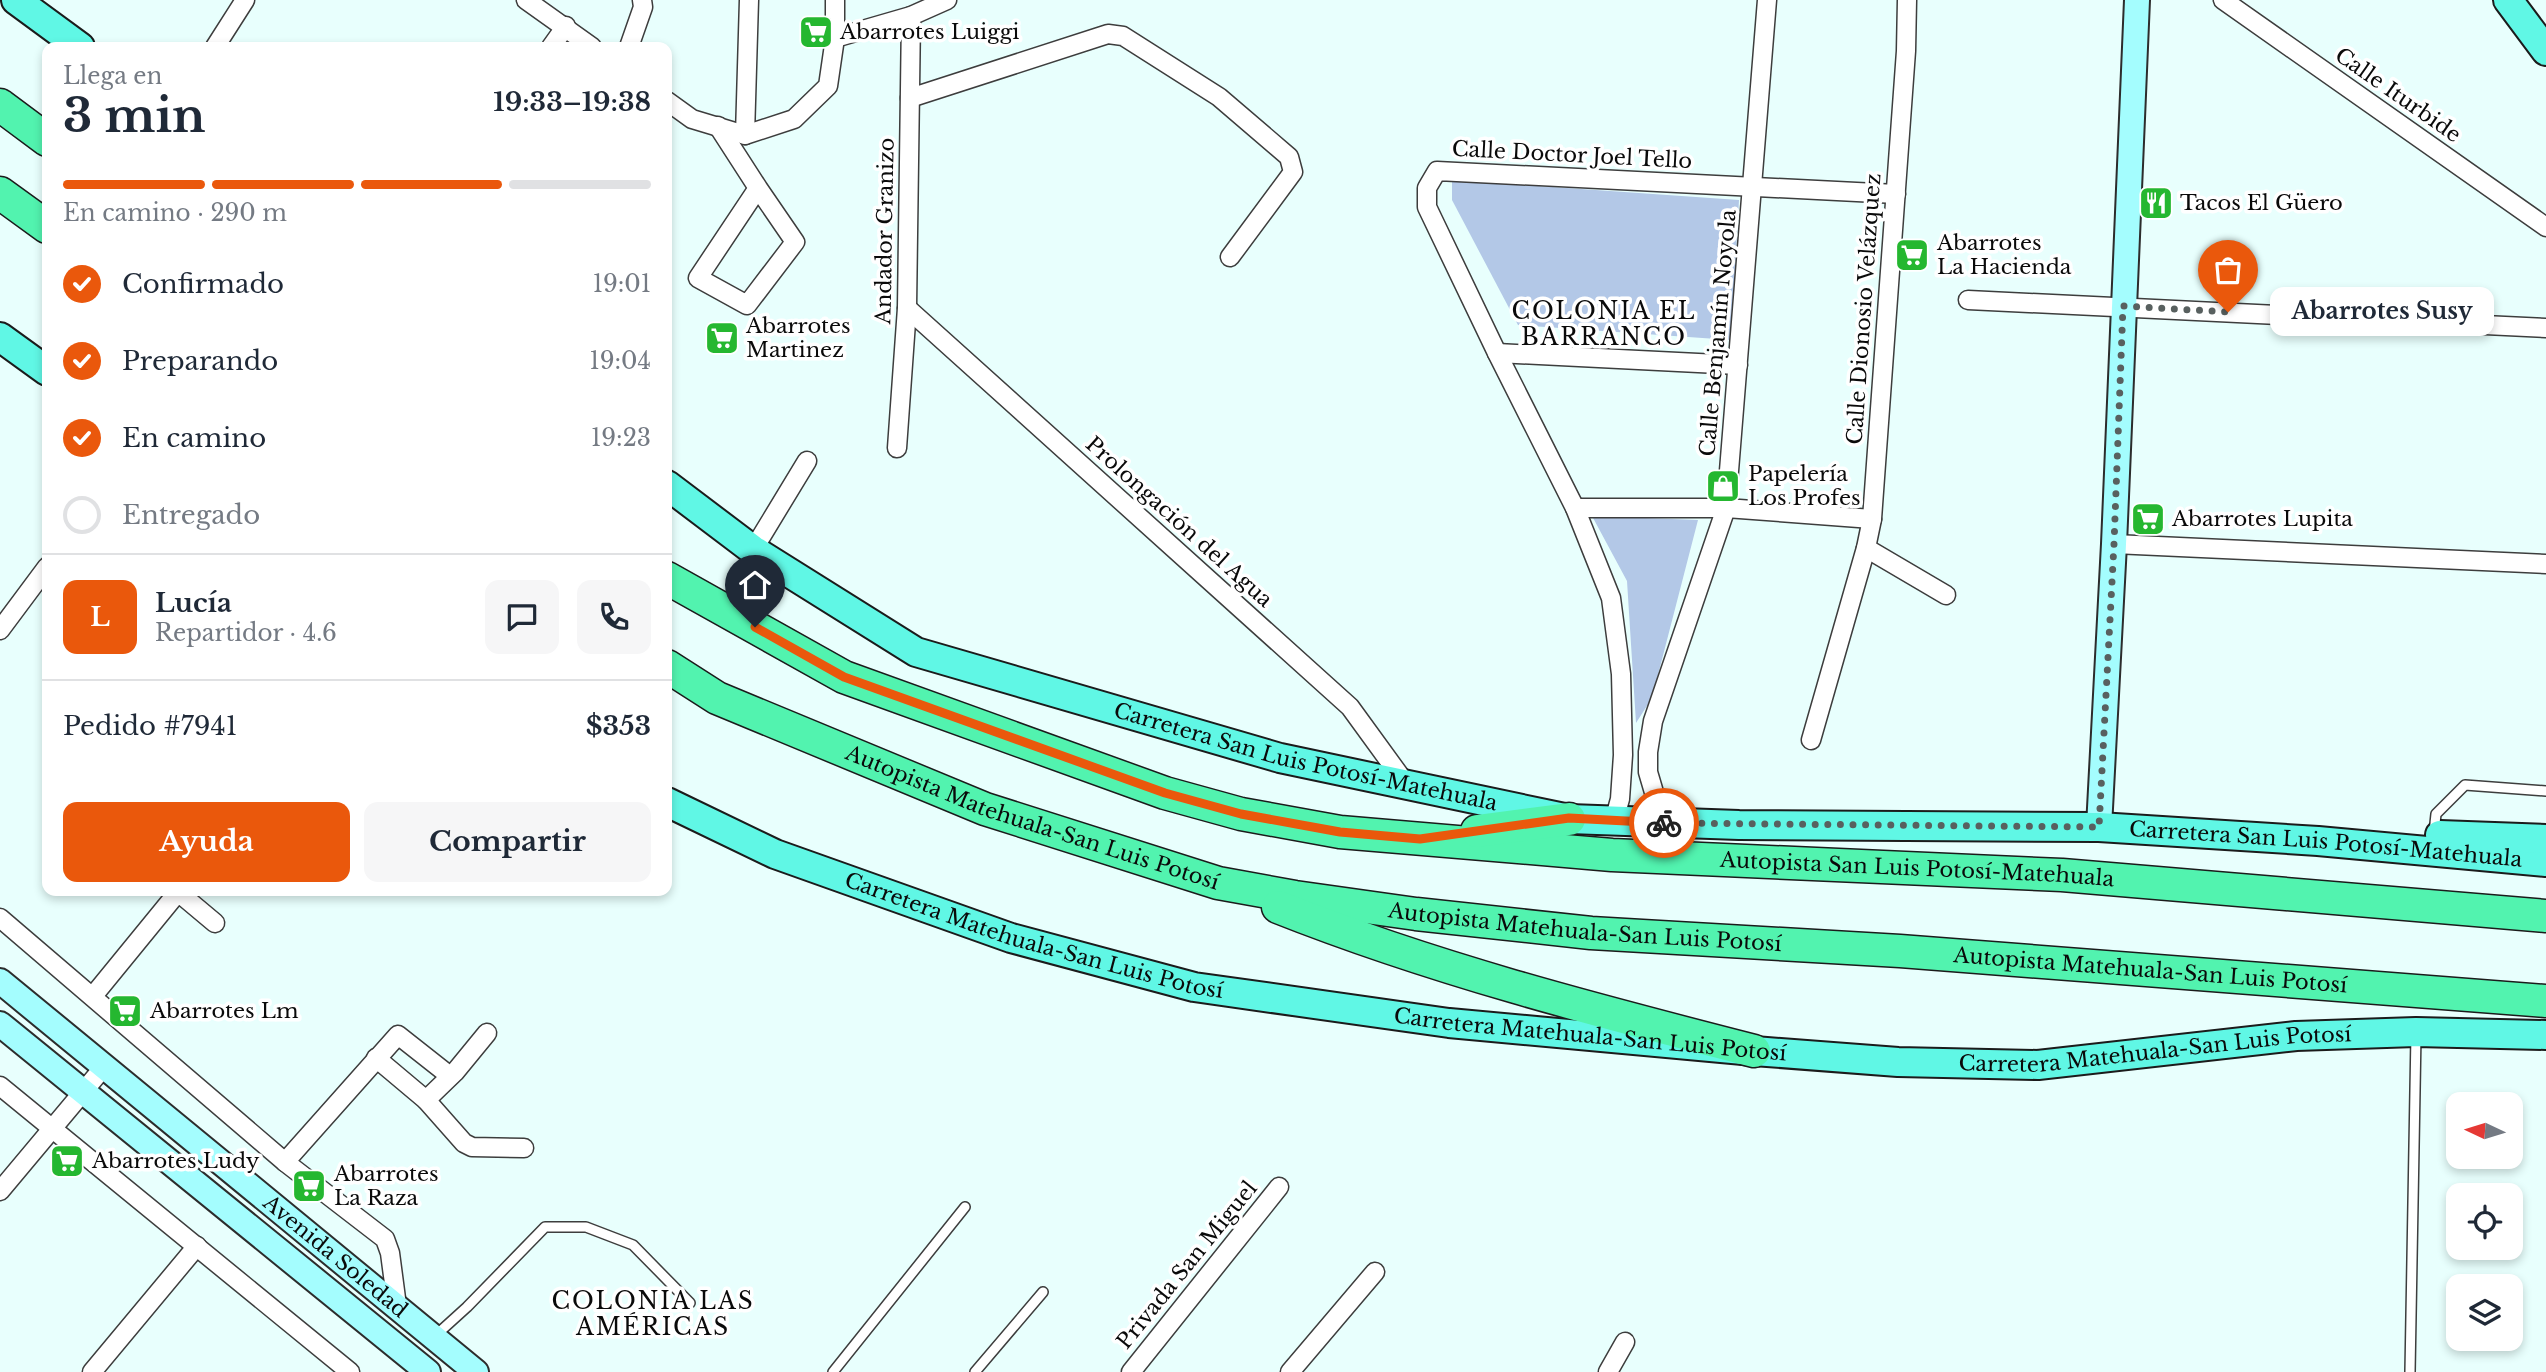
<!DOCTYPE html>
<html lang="es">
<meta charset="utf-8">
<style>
:root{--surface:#fff;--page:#f6f6f7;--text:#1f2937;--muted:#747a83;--line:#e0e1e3;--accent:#ea580c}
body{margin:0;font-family:"Libre Baskerville",serif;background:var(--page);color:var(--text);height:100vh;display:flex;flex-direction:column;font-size:26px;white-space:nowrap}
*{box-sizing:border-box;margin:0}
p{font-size:23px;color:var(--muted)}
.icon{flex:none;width:38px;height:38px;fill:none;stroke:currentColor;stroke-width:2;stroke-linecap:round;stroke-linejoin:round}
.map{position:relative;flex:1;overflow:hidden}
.side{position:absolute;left:42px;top:42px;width:630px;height:854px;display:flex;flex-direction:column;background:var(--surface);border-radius:14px;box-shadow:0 4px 10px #0003}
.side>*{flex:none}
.needle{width:46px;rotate:274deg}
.controls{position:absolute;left:2446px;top:1092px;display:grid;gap:14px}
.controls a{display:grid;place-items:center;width:77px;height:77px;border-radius:14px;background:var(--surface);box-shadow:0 4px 10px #0003;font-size:35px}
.pin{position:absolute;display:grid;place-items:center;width:60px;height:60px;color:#fff;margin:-72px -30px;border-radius:50% 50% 50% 0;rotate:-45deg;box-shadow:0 0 7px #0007}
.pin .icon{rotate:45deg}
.courier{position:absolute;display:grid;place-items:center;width:70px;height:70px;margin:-35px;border:5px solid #ea580c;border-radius:50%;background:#fff;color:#222;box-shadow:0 2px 9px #0007}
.bubble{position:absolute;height:49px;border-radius:14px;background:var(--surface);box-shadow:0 4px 10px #0003;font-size:23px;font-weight:700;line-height:49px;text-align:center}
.head em{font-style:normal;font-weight:700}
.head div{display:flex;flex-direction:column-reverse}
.head{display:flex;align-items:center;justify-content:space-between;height:119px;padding:0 21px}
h1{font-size:46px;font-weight:700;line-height:52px}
.bar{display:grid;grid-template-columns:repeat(4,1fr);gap:10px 7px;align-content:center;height:84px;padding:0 21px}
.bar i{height:9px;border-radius:5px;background:var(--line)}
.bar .on{background:var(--accent)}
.bar p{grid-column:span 4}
.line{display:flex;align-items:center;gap:18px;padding:0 21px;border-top:2px solid var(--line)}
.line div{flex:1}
.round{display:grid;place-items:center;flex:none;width:74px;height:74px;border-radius:14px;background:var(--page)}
ol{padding:0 21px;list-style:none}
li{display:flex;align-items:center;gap:21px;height:77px}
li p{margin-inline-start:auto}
li .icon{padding:7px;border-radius:50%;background:var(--accent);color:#fff;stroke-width:4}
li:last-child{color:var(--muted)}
li i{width:38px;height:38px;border:4px solid var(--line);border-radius:50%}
.button{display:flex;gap:14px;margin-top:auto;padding:14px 21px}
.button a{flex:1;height:80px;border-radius:14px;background:var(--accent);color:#fff;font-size:28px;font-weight:700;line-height:80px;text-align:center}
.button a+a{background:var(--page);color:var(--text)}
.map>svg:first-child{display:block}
.green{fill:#b3c8e7}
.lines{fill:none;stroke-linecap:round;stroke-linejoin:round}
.lane-casing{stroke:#3d3d3d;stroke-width:12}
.street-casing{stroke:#3d3d3d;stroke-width:21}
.secondary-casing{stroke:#2c2c2c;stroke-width:28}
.primary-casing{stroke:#1b1b1b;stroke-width:32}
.highway-casing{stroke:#1b1b1b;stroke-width:35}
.lane{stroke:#fff;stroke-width:9}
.street{stroke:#fff;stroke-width:18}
.secondary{stroke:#a4fdfe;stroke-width:24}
.primary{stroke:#60f7e5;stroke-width:28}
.highway{stroke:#52f3af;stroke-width:32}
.done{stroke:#58605f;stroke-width:7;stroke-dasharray:0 12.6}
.route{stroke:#ea580c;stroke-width:9}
.labels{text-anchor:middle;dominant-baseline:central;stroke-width:7;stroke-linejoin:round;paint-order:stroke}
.poi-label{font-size:21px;fill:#0a0a0a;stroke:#fff;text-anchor:start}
.street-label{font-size:21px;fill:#0a0a0a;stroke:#fff}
.neighbourhood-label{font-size:23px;letter-spacing:2px;fill:#0a0a0a;stroke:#fff}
</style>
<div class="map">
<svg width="2546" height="1372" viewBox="0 0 2546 1372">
<rect width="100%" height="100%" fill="#e8fffd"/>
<g class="green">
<path d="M1452,180L1739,200L1731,340L1518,325L1452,200Z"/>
<path d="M1592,516L1698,520L1652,698L1636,723L1627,581Z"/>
</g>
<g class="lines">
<g class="lane-casing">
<g id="lane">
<path d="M2434,833L2436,814L2465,785L2546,791"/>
<path d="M435,1336L467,1307L545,1227H586L633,1245L690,1303"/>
<path d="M833,1372L965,1207"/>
<path d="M975,1372L1043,1292"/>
<path d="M2410,1372L2416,1034"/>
</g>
</g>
<g class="street-casing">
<g id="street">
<path d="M526,0L592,47"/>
<path d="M2223,0L2546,227"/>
<path d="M835,38L911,16L947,0"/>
<path d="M215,47L245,0"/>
<path d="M551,47L566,26"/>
<path d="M629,47L643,7L642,0"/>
<path d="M910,98L1108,34L1123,36L1219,97L1289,157L1293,172L1230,257"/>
<path d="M667,101L692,119L745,135L794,119L828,86L835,38V0"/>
<path d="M718,126L758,188L698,278L747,305L795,242L758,188"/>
<path d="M745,135L749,0"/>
<path d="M1968,300L2546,328"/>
<path d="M907,308L1350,707L1406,784"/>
<path d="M1497,353L1738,365"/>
<path d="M897,448L907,308L911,16"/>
<path d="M1575,508H1726L1872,519"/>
<path d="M2114,544L2546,564"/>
<path d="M1866,548L1946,595"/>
<path d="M753,550L807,461"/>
<path d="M0,630L47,567"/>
<path d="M1811,740L1866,548L1872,519L1906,51L1907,0"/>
<path d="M1614,821L1620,799L1623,755L1621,674L1611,598L1575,508L1497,353L1427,207V188L1437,171L1896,194"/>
<path d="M1663,823L1648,772V752L1653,721L1726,508L1767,0"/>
<path d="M0,918L285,1162L385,1239L390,1253L397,1306"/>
<path d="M93,996L178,892L215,923"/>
<path d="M376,1058L426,1100L455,1072L487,1033"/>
<path d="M0,1086L350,1372"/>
<path d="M426,1100L464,1143L472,1147L524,1148"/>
<path d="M285,1162L398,1035L450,1076"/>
<path d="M0,1191L103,1068"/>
<path d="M92,1372L197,1246"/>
<path d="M1131,1372L1279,1187"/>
<path d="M1290,1372L1375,1272"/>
<path d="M1608,1372L1625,1342"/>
</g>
</g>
<g class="secondary-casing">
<g id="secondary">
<path d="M2099,827L2114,544L2137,0"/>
<path id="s1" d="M0,981L476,1372"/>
<path d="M0,1024L428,1372"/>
</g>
</g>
<g class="primary-casing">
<g id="primary">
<path d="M16,0L80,47"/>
<path d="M2508,0L2546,51"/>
<path d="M0,337L47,371"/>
<path id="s2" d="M667,485L753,550L916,652L1280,758L1569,819L1739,825L2099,827L2318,841L2546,862"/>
<path id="s3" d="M667,802L775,854L1011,938L1194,987L1449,1023L1754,1051L1898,1062L2038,1065L2296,1036L2416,1032L2546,1035"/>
<path d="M2440,835L2546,839"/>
</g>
</g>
<g class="highway-casing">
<g id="highway">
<path d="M0,105L47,140"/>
<path d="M0,193L47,227"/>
<path id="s4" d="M667,578L844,677L1165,793L1241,814L1340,832L1612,855L2062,875L2546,916"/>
<path id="s5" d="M667,666L717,698L985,809L1218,883L1295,897L1416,914L1591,933L1900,951L2546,1001"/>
<path d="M1477,831L1569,819"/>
<path d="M1278,907C1432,968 1594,1010 1754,1051"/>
</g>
</g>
<use href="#lane" class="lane"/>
<use href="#street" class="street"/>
<use href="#secondary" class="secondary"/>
<use href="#primary" class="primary"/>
<use href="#highway" class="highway"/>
</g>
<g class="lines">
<path class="done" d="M1664,823L2099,827L2114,544L2123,306L2228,312"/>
<path class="route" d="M755,627L844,677L1165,793L1241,814L1340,832L1420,839L1569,818L1664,823"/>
</g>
<defs>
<g id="supermarket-square" transform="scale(1.75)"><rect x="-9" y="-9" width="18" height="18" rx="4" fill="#25b730" stroke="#fff"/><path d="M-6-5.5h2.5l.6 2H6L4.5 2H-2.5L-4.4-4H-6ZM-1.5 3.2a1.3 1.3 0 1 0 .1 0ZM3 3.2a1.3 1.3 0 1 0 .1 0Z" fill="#fff"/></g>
<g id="restaurant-square" transform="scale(1.75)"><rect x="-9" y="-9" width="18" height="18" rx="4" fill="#25b730" stroke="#fff"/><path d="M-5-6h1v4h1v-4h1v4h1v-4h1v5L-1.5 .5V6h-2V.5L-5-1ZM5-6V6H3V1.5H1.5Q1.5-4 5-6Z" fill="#fff"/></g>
<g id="shop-square" transform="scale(1.75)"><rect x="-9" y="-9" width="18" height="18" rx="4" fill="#25b730" stroke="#fff"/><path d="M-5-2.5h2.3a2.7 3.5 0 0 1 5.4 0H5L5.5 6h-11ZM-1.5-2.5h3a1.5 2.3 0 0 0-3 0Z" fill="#fff"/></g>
</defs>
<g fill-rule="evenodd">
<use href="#supermarket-square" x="816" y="32"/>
<use href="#restaurant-square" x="2156" y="203"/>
<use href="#supermarket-square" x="1912" y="255"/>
<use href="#supermarket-square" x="722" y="338"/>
<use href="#shop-square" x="1723" y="486"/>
<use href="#supermarket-square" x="2148" y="519"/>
<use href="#supermarket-square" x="125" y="1011"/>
<use href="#supermarket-square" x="67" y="1161"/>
<use href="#supermarket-square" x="309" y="1186"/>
</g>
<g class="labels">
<g class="poi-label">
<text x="840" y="32">Abarrotes Luiggi</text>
<text x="2180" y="203">Tacos El Güero</text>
<text x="1937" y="243">Abarrotes<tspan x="1937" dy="24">La Hacienda</tspan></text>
<text x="746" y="326">Abarrotes<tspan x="746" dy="24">Martinez</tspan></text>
<text x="1748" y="474">Papelería<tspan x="1748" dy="24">Los Profes</tspan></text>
<text x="2172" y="519">Abarrotes Lupita</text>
<text x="150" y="1011">Abarrotes Lm</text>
<text x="92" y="1161">Abarrotes Ludy</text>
<text x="334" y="1174">Abarrotes<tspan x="334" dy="24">La Raza</tspan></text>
</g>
<g class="street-label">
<text transform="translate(2398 95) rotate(35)">Calle Iturbide</text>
<text transform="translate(1572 155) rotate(3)">Calle Doctor Joel Tello</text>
<text transform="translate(885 231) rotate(-89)">Andador Granizo</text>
<text transform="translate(1864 309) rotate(-86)">Calle Dionosio Velázquez</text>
<text transform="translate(1718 333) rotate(-85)">Calle Benjamín Noyola</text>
<text transform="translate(1179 522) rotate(42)">Prolongación del Agua</text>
<text stroke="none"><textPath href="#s2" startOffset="704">Carretera San Luis Potosí-Matehuala</textPath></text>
<text stroke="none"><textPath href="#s5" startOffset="397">Autopista Matehuala-San Luis Potosí</textPath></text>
<text stroke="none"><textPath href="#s2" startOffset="1732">Carretera San Luis Potosí-Matehuala</textPath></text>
<text stroke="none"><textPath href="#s4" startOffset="1302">Autopista San Luis Potosí-Matehuala</textPath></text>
<text stroke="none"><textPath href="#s5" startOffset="964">Autopista Matehuala-San Luis Potosí</textPath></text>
<text stroke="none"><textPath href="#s3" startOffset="392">Carretera Matehuala-San Luis Potosí</textPath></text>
<text stroke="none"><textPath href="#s5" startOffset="1531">Autopista Matehuala-San Luis Potosí</textPath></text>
<text stroke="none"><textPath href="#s3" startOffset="959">Carretera Matehuala-San Luis Potosí</textPath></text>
<text stroke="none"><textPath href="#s3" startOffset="1526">Carretera Matehuala-San Luis Potosí</textPath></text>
<text stroke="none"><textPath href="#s1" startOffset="434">Avenida Soledad</textPath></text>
<text transform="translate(1187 1265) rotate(-51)">Privada San Miguel</text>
</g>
<g class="neighbourhood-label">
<text x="1604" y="311">COLONIA EL<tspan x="1604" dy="26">BARRANCO</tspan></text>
<text x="653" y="1301">COLONIA LAS<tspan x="653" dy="26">AMÉRICAS</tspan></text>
</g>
</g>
</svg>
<div class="controls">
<a><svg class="needle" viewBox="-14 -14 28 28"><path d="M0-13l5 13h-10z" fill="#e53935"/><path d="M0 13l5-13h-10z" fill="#747a83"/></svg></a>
<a><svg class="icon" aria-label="locate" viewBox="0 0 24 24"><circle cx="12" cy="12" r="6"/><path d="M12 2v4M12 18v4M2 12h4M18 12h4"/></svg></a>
<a><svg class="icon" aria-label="layers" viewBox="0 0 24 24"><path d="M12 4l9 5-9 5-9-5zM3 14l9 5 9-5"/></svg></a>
</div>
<div class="pin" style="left:2228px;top:312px;background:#ea580c"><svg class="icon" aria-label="bag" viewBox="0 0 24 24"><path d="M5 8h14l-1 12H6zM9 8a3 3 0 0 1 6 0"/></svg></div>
<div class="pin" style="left:755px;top:627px;background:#1f2937"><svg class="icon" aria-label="home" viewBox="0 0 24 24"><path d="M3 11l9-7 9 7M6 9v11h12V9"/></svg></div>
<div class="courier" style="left:1664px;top:823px"><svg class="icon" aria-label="bike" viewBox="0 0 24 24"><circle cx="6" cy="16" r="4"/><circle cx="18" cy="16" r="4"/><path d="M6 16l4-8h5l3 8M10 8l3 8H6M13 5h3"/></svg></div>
<div class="bubble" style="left:2270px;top:287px;width:224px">Abarrotes Susy</div>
<section class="side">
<div class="head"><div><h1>3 min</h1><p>Llega en</p></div><em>19:33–19:38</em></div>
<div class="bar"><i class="on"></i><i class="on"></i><i class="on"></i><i></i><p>En camino · 290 m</p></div>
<ol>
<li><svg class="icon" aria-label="check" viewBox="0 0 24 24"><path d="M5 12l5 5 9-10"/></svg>Confirmado<p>19:01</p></li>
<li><svg class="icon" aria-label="check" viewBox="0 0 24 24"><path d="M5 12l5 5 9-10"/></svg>Preparando<p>19:04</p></li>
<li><svg class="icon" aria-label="check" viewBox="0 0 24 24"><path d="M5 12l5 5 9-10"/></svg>En camino<p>19:23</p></li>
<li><i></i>Entregado</li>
</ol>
<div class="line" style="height:126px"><b class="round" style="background:var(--accent);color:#fff">L</b><div><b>Lucía</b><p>Repartidor · 4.6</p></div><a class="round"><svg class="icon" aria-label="chat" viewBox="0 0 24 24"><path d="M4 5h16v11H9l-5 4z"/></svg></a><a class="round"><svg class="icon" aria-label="phone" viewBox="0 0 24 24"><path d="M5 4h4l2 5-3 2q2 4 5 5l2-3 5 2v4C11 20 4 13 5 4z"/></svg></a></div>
<div class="line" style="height:91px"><div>Pedido #7941</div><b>$353</b></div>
<div class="button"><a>Ayuda</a><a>Compartir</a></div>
</section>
</div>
